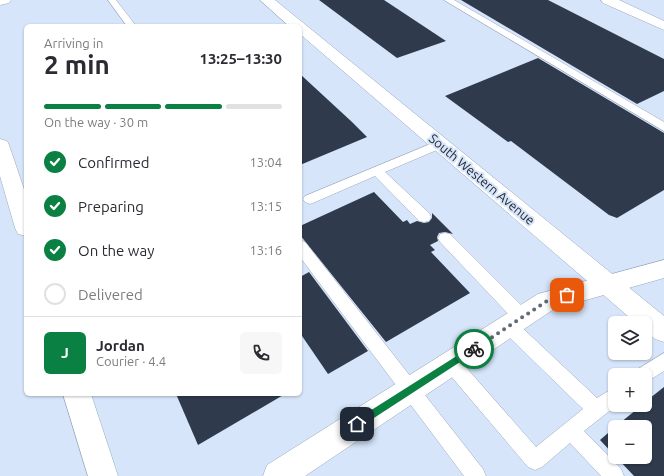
<!DOCTYPE html>
<meta charset="utf-8">
<style>
:root{--surface:#fff;--page:#f7f7f7;--text:#2b2b33;--muted:#7c7c81;--line:#e1e1e2;--accent:#0b8043}
body{margin:0;font-family:Ubuntu,sans-serif;background:var(--page);color:var(--text);height:100vh;display:flex;flex-direction:column;font-size:15px;white-space:nowrap}
*{box-sizing:border-box;margin:0}
p{font-size:13px;color:var(--muted)}
.icon{flex:none;width:22px;height:22px;fill:none;stroke:currentColor;stroke-width:2;stroke-linecap:round;stroke-linejoin:round}
.map{position:relative;flex:1;overflow:hidden}
.sheet{position:absolute;left:24px;top:24px;width:278px;height:372px;display:flex;flex-direction:column;background:var(--surface);border-radius:6px;box-shadow:0 1px 3px #0004}
.sheet>*{flex:none}
.buttons{position:absolute;left:608px;top:316px;display:grid;gap:8px}
.buttons a{display:grid;place-items:center;width:44px;height:44px;border-radius:6px;background:var(--surface);box-shadow:0 1px 3px #0004;font-size:20px}
.pin{position:absolute;display:grid;place-items:center;width:34px;height:34px;color:#fff;margin:-17px;border-radius:8px;box-shadow:0 2px 6px #0006}
.courier{position:absolute;display:grid;place-items:center;width:40px;height:40px;margin:-20px;border:3px solid #0b8043;border-radius:50%;background:#fff;color:#222;box-shadow:0 1px 5px #0007}
.overview em{font-style:normal;font-weight:600}
.overview div{display:flex;flex-direction:column-reverse}
.overview{display:flex;align-items:center;justify-content:space-between;height:68px;padding:0 20px}
h1{font-size:26px;font-weight:600;line-height:30px}
.bar{display:grid;grid-template-columns:repeat(4,1fr);gap:6px 4px;align-content:center;height:48px;padding:0 20px}
.bar i{height:5px;border-radius:3px;background:var(--line)}
.bar .on{background:var(--accent)}
.bar p{grid-column:span 4}
.line{display:flex;align-items:center;gap:10px;padding:0 20px;border-top:1px solid var(--line)}
.line div{flex:1}
.round{display:grid;place-items:center;flex:none;width:42px;height:42px;border-radius:6px;background:var(--page)}
ol{padding:0 20px;list-style:none}
li{display:flex;align-items:center;gap:12px;height:44px}
li p{margin-inline-start:auto}
li .icon{padding:4px;border-radius:50%;background:var(--accent);color:#fff;stroke-width:4}
li:last-child{color:var(--muted)}
li i{width:22px;height:22px;border:2px solid var(--line);border-radius:50%}
.map>svg:first-child{display:block}
.building{fill:#2f3b4c}
.lines{fill:none;stroke-linecap:round;stroke-linejoin:round}
.lane-casing{stroke:#9aa8bd;stroke-width:1}
.street-casing{stroke:#9aa8bd;stroke-width:1}
.secondary-casing{stroke:#9aa8bd;stroke-width:1}
.lane{fill:#fff;fill-rule:evenodd}
.street{fill:#fff;fill-rule:evenodd}
.secondary{fill:#fff;fill-rule:evenodd}
.route{fill:#0b8043}
.done{stroke:#626a77;stroke-width:4;stroke-dasharray:0 7.2}
.labels{text-anchor:middle;dominant-baseline:central;stroke-width:4;stroke-linejoin:round;paint-order:stroke}
.street-label{font-size:13px;fill:#232830;stroke:#d6e5fa}
</style>
<div class="map">
<svg width="664" height="476" viewBox="0 0 664 476">
<rect width="100%" height="100%" fill="#d6e5fa"/>
<g class="building">
<path d="M319,0H384L446,41L397,58Z"/>
<path d="M461,0H548L664,59V91L637,104Z"/>
<path d="M538,58L664,133V190L617,218L609,215L511,141L508,142L445,96Z"/>
<path d="M300,74L352,122L367,137L300,165Z"/>
<path d="M374,192L403,222L407,220L410,224L417,221L424,223L429,222L432,218V213L453,234L445,232L439,233L437,237L438,241L430,245L435,250L431,252L470,293L386,342L300,235V226Z"/>
<path d="M309,272L368,351L328,374L300,333V277Z"/>
<path d="M664,387V476H634L616,457H645V427H615L642,405H645V402Z"/>
<path d="M176,394H285L198,445Z"/>
<path d="M615,427V456L600,440Z"/>
</g>
<g class="lines">
<g class="lane-casing">
<g id="lane">
<path d="M108,0H116L136,26H127Z"/>
<path d="M444,0H454L664,122V131Z"/>
<path d="M440,140L444,141L446,144L444,147L385,172L429,213L431,217L429,221L424,222L419,221L375,176L315,202L310,204L305,202L303,199L305,196Z"/>
<path d="M445,233L450,234L528,312L530,317L528,322L522,324L516,322L440,242L438,238L440,234Z"/>
<path d="M300,240L305,242L483,469L486,476H464L300,257Z"/>
<path d="M509,319L515,321L597,398L615,387V405H617L584,431L621,469L624,476H601L570,443L542,467L535,470L528,467L445,369L443,363L445,357L451,355L457,357L536,447L583,409L503,331L501,326L503,321Z"/>
<path d="M664,353V371L645,383V375H635L638,369Z"/>
</g>
</g>
<g class="street-casing">
<g id="street">
<path d="M0,0H11L9,3L0,5Z"/>
<path d="M601,0H619L664,21V30L603,3Z"/>
<path d="M0,139L7,141L9,145L26,195V236L18,234L15,228L0,176Z"/>
<path d="M664,260V278L554,309L305,476H263L267,465L538,294Z"/>
<path d="M63,394H91L118,476H88Z"/>
</g>
</g>
<g class="secondary-casing">
<path id="secondary" d="M260,0H275L664,316V342L655,339L645,330V323H636L300,34V26H289Z"/>
</g>
<use href="#lane" class="lane"/>
<use href="#street" class="street"/>
<use href="#secondary" class="secondary"/>
</g>
<path class="route" d="M474,345L477,346V351L360,427L357,429L354,427L353,424L354,421Z"/>
<g class="lines">
<path class="done" d="M474,349L547,301L567,295"/>
</g>
<g class="labels">
<g class="street-label">
<text transform="translate(482 179) rotate(40)">South Western Avenue</text>
</g>
</g>
</svg>
<div class="buttons">
<a><svg class="icon" aria-label="layers" viewBox="0 0 24 24"><path d="M12 4l9 5-9 5-9-5zM3 14l9 5 9-5"/></svg></a>
<a>+</a>
<a>−</a>
</div>
<div class="pin" style="left:567px;top:295px;background:#ea580c"><svg class="icon" aria-label="bag" viewBox="0 0 24 24"><path d="M5 8h14l-1 12H6zM9 8a3 3 0 0 1 6 0"/></svg></div>
<div class="pin" style="left:357px;top:424px;background:#1f2937"><svg class="icon" aria-label="home" viewBox="0 0 24 24"><path d="M3 11l9-7 9 7M6 9v11h12V9"/></svg></div>
<div class="courier" style="left:474px;top:349px"><svg class="icon" aria-label="bike" viewBox="0 0 24 24"><circle cx="6" cy="16" r="4"/><circle cx="18" cy="16" r="4"/><path d="M6 16l4-8h5l3 8M10 8l3 8H6M13 5h3"/></svg></div>
<section class="sheet">
<div class="overview"><div><h1>2 min</h1><p>Arriving in</p></div><em>13:25–13:30</em></div>
<div class="bar"><i class="on"></i><i class="on"></i><i class="on"></i><i></i><p>On the way · 30 m</p></div>
<ol>
<li><svg class="icon" aria-label="check" viewBox="0 0 24 24"><path d="M5 12l5 5 9-10"/></svg>Confirmed<p>13:04</p></li>
<li><svg class="icon" aria-label="check" viewBox="0 0 24 24"><path d="M5 12l5 5 9-10"/></svg>Preparing<p>13:15</p></li>
<li><svg class="icon" aria-label="check" viewBox="0 0 24 24"><path d="M5 12l5 5 9-10"/></svg>On the way<p>13:16</p></li>
<li><i></i>Delivered</li>
</ol>
<div class="line" style="height:72px"><b class="round" style="background:var(--accent);color:#fff">J</b><div><b>Jordan</b><p>Courier · 4.4</p></div><a class="round"><svg class="icon" aria-label="phone" viewBox="0 0 24 24"><path d="M5 4h4l2 5-3 2q2 4 5 5l2-3 5 2v4C11 20 4 13 5 4z"/></svg></a></div>
</section>
</div>
